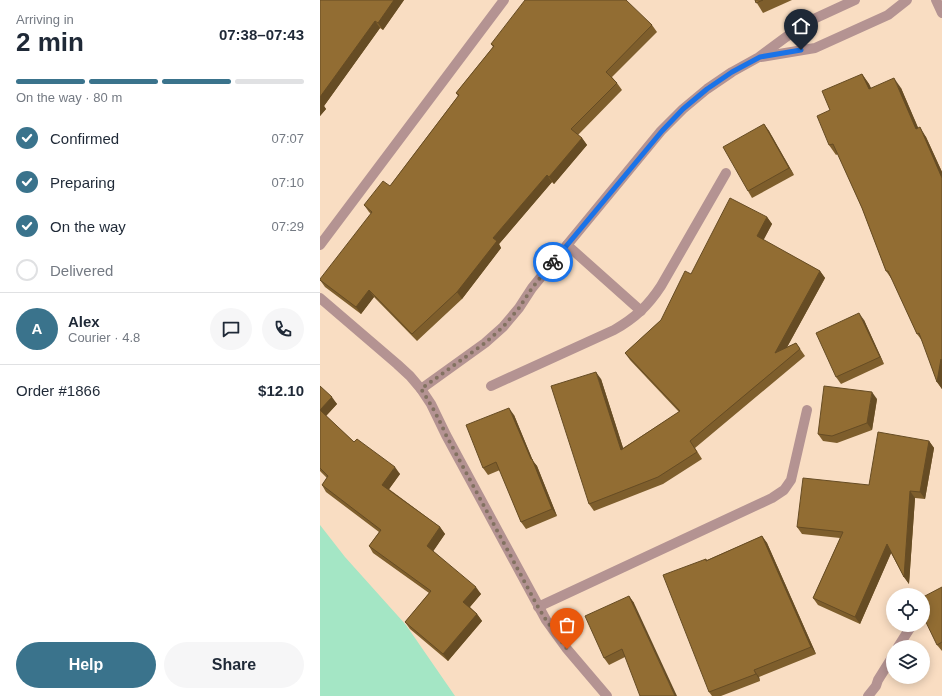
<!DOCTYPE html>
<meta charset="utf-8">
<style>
:root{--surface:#fff;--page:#f6f6f7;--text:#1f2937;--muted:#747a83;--line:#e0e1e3;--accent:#3a738c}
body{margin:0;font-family:Helvetica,sans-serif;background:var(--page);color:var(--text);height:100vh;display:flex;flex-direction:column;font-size:15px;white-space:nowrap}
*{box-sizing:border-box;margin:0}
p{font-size:13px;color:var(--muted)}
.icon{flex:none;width:22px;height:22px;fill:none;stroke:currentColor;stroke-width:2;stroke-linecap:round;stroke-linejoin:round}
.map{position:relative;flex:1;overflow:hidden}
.drawer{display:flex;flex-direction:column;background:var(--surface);width:320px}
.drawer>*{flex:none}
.buttons{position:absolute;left:566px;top:588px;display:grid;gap:8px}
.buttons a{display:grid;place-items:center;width:44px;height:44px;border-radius:50%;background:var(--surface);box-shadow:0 2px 10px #0003;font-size:20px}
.pin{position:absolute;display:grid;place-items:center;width:34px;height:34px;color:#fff;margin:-41px -17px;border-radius:50% 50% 50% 0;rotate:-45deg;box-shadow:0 0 4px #0007}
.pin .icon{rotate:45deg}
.courier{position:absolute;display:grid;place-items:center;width:40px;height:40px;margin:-20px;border:3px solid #1a73e8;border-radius:50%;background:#fff;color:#222;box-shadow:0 1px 5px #0007}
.summary em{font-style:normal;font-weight:700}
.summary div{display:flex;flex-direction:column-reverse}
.summary{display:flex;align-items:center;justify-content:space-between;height:68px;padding:0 16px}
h1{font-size:26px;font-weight:700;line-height:30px}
.bar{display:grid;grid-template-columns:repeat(4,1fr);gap:6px 4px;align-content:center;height:48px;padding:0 16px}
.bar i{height:5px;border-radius:3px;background:var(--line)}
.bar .active{background:var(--accent)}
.bar p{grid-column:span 4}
.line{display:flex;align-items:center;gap:10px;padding:0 16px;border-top:1px solid var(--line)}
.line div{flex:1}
.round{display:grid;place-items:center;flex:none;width:42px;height:42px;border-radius:21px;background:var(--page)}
ol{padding:0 16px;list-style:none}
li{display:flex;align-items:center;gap:12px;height:44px}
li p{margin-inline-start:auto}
li .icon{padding:4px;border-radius:50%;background:var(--accent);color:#fff;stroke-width:4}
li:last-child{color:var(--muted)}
li i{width:22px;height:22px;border:2px solid var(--line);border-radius:50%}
.cta{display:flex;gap:8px;margin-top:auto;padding:8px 16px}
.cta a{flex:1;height:46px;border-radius:24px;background:var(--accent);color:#fff;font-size:16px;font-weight:700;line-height:46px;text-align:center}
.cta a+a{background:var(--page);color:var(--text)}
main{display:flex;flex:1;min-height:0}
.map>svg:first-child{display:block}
.green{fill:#a4e6c5}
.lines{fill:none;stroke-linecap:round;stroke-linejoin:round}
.service{stroke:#b49392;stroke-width:10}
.minor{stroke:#b49392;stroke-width:10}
.wall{fill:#7e5e2c}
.shaded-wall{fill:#664c24}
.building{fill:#926d33;stroke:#664c24}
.done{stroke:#837261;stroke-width:4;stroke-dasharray:0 7.2}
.route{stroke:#1a73e8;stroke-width:5}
</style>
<main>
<section class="drawer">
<div class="summary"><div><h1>2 min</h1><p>Arriving in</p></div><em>07:38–07:43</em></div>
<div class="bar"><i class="active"></i><i class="active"></i><i class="active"></i><i></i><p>On the way · 80 m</p></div>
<ol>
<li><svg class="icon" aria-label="check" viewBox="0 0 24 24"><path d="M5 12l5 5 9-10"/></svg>Confirmed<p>07:07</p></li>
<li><svg class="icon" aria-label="check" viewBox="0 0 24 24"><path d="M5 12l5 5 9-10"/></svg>Preparing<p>07:10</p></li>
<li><svg class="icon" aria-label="check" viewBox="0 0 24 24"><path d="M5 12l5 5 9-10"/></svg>On the way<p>07:29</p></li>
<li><i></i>Delivered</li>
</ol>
<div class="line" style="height:72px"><b class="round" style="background:var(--accent);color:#fff">A</b><div><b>Alex</b><p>Courier · 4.8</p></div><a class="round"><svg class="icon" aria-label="chat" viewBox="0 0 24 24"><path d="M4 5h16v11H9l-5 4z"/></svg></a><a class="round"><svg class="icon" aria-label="phone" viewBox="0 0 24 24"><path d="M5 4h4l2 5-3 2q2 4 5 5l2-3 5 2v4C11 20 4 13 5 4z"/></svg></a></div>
<div class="line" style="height:52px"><div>Order #1866</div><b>$12.10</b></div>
<div class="cta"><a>Help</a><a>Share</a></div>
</section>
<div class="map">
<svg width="622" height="696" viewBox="0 0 622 696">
<rect width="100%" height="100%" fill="#f9ddc2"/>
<path class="green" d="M0,525L25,557L86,625L135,696H0Z"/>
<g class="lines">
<g class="service">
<path d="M441,57L495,48L568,15L587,0"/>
<path d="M0,245L184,0"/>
<path d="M247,245L321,311"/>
<path d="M0,298L77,364L90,376L101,389L111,404L126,435L226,620L247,649L287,696"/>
<path d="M171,386L294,330C315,318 328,306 341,286L406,173"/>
<path d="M101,389L165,343L183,327L199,308L212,288L247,245L341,131L363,109L387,89L412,72L439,57L485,23L535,0"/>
<path d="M218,607L452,498L464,490L471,480L487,410"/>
<path d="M578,647L590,628"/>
<path d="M548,696L556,686L558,680L573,656"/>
</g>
<path class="minor" d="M616,0L622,13"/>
</g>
<g class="wall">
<path d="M0,0H84L63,30L60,28L4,106L6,109L0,116Z"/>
<path d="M435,0H472L443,13Z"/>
<path d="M332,25L337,32L292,77L297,83L302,90L258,135L262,138L267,145L234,184L232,182L179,244L181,248L142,299L97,341L54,297L41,314L5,287L0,280L51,214L49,212L44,205L70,186L138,96L136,93L173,47L171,44Z"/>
<path d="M542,74L549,84L551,88H581L598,128L606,137L622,172V389L617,382L603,342L597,334L573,281L566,271L542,208L518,154L516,155L509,145L510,110Z"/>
<path d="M444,124L449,131L474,175L432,198L428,191Z"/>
<path d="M447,217L452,224L443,240L500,271L505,278L467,347L476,343L485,356L375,448L382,459L343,484L274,511L269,504L281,379L303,448L359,412L310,360L305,353L341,320L371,274Z"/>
<path d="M544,320L564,364L521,384L516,377Z"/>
<path d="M0,386L17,404L6,416L34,442L80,474L69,489L120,527L125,534L113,551L161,594L150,607L157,614L162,621L128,661L90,629L85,622L109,593L53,553L49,546L59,532L6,492L2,485L7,478L0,471Z"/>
<path d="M557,399L552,430L517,443L503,441L498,434Z"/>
<path d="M194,415L213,461L217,466L237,516L206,529L201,522L180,470L168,475L163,468Z"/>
<path d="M609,441L614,448L605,499L595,498L589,584L584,577L571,553L540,624L498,605L493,598L520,538L482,534L477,527L549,485Z"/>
<path d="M442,536L447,543L496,654L439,677L440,681L401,696H392L389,692L386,559L387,560Z"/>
<path d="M622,587V651L617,645Z"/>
<path d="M309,596L314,603L305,657L289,665L284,658Z"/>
</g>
<g class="shaded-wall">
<path d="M74,0H84L63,30L58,23Z"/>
<path d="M55,21L60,28L4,106L6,109L0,116V97Z"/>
<path d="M542,74L549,84L556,99L549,89Z"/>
<path d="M574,78L581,88L603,139L596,129Z"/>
<path d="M444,124L449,131L474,175L469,168Z"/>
<path d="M600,127L606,137L622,172V178Z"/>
<path d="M262,138L267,145L234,184L229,177Z"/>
<path d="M227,175L232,182L179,244L181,248L142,299L137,292L173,238Z"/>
<path d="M447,217L452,224L442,243L437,236Z"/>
<path d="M500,271L505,278L460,360L455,353Z"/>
<path d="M49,290L54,297L41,314L36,307Z"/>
<path d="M539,313L544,320L564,364L560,357Z"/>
<path d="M621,359L622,361V389L617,382Z"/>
<path d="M276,372L281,379L306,457L301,450Z"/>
<path d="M552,392L557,399L552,430L547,423Z"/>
<path d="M12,397L17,404L5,417L0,410Z"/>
<path d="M189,408L194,415L213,461L217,466L237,516L232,509Z"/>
<path d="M609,441L614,448L605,499L600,492Z"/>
<path d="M75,467L80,474L67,492L62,485Z"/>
<path d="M590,491L595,498L589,584L584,577Z"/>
<path d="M120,527L125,534L112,553L107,546Z"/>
<path d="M442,536L447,543L496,654L491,647Z"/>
<path d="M567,544L572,551L540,624L535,617Z"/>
<path d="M156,587L161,594L148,609L143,602Z"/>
<path d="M309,596L314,603L357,696H355Z"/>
<path d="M157,614L162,621L128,661L123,654Z"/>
<path d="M434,670L439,677L440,681L436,674Z"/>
</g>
<g class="building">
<path d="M0,0H74L58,23L55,21L0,97Z"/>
<path d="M205,0H306L332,25L286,72L297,83L251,129L262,138L229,177L227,175L173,238L177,241L137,292L92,334L49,290L36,307L0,280V279L52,212L44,205L63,181L70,186L139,95L136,93L174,46L171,44Z"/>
<path d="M435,0H443L436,3Z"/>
<path d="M542,74L549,89L574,78L596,129L600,127L622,178V363L621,359L617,382L599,333L597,334L568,271H566L542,208L513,144L509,145L497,116L510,110L502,91Z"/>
<path d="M444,124L469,168L428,191L403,147Z"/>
<path d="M410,198L447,217L437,236L500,271L455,353L476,343L480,349L370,441L377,452L338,477L269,504L231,386L276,372L301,450L360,411L305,353L341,320L365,271L371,274Z"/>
<path d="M539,313L560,357L516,377L496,333Z"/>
<path d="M0,386L12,397L0,410Z"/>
<path d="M504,386L552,392L547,423L512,436L498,434Z"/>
<path d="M189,408L211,459H212L232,509L201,522L176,462L163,468L146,425Z"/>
<path d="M0,410L34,442L37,439L75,467L62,485L120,527L107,546L156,587L143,602L157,614L123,654L85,622L111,591L49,546L61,530L2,485L8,476L0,468Z"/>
<path d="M558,432L609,441L600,492L590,491L584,577L567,544L535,617L493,598L523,532L477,527L483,478L549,485Z"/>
<path d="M442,536L491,647L434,670L436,674L389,692L343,575L386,559V561Z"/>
<path d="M622,587V642L617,645L603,616V597Z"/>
<path d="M309,596L355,696H320L302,649L284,658L265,616Z"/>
</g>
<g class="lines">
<path class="done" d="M233,262L212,288L199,308L183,327L165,343L101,389C111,404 119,419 126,435L218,607L226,620L247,649"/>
<path class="route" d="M233,262L342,131L363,109L387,89L412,72L440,57L481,50"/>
</g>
</svg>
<div class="buttons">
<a><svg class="icon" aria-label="locate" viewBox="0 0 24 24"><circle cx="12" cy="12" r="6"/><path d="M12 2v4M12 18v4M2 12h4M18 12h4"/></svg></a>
<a><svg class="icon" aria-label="layers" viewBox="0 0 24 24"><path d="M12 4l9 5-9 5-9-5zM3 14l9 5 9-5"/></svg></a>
</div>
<div class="pin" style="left:247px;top:649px;background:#ea580c"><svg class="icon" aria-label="bag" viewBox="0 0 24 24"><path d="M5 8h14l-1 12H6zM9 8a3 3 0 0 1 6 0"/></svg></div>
<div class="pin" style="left:481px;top:50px;background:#1f2937"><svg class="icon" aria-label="home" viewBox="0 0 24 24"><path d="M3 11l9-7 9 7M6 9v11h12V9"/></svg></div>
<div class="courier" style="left:233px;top:262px"><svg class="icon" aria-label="bike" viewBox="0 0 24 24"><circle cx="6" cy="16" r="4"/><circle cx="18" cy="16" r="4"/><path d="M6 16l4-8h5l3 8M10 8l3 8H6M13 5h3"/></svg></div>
</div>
</main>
